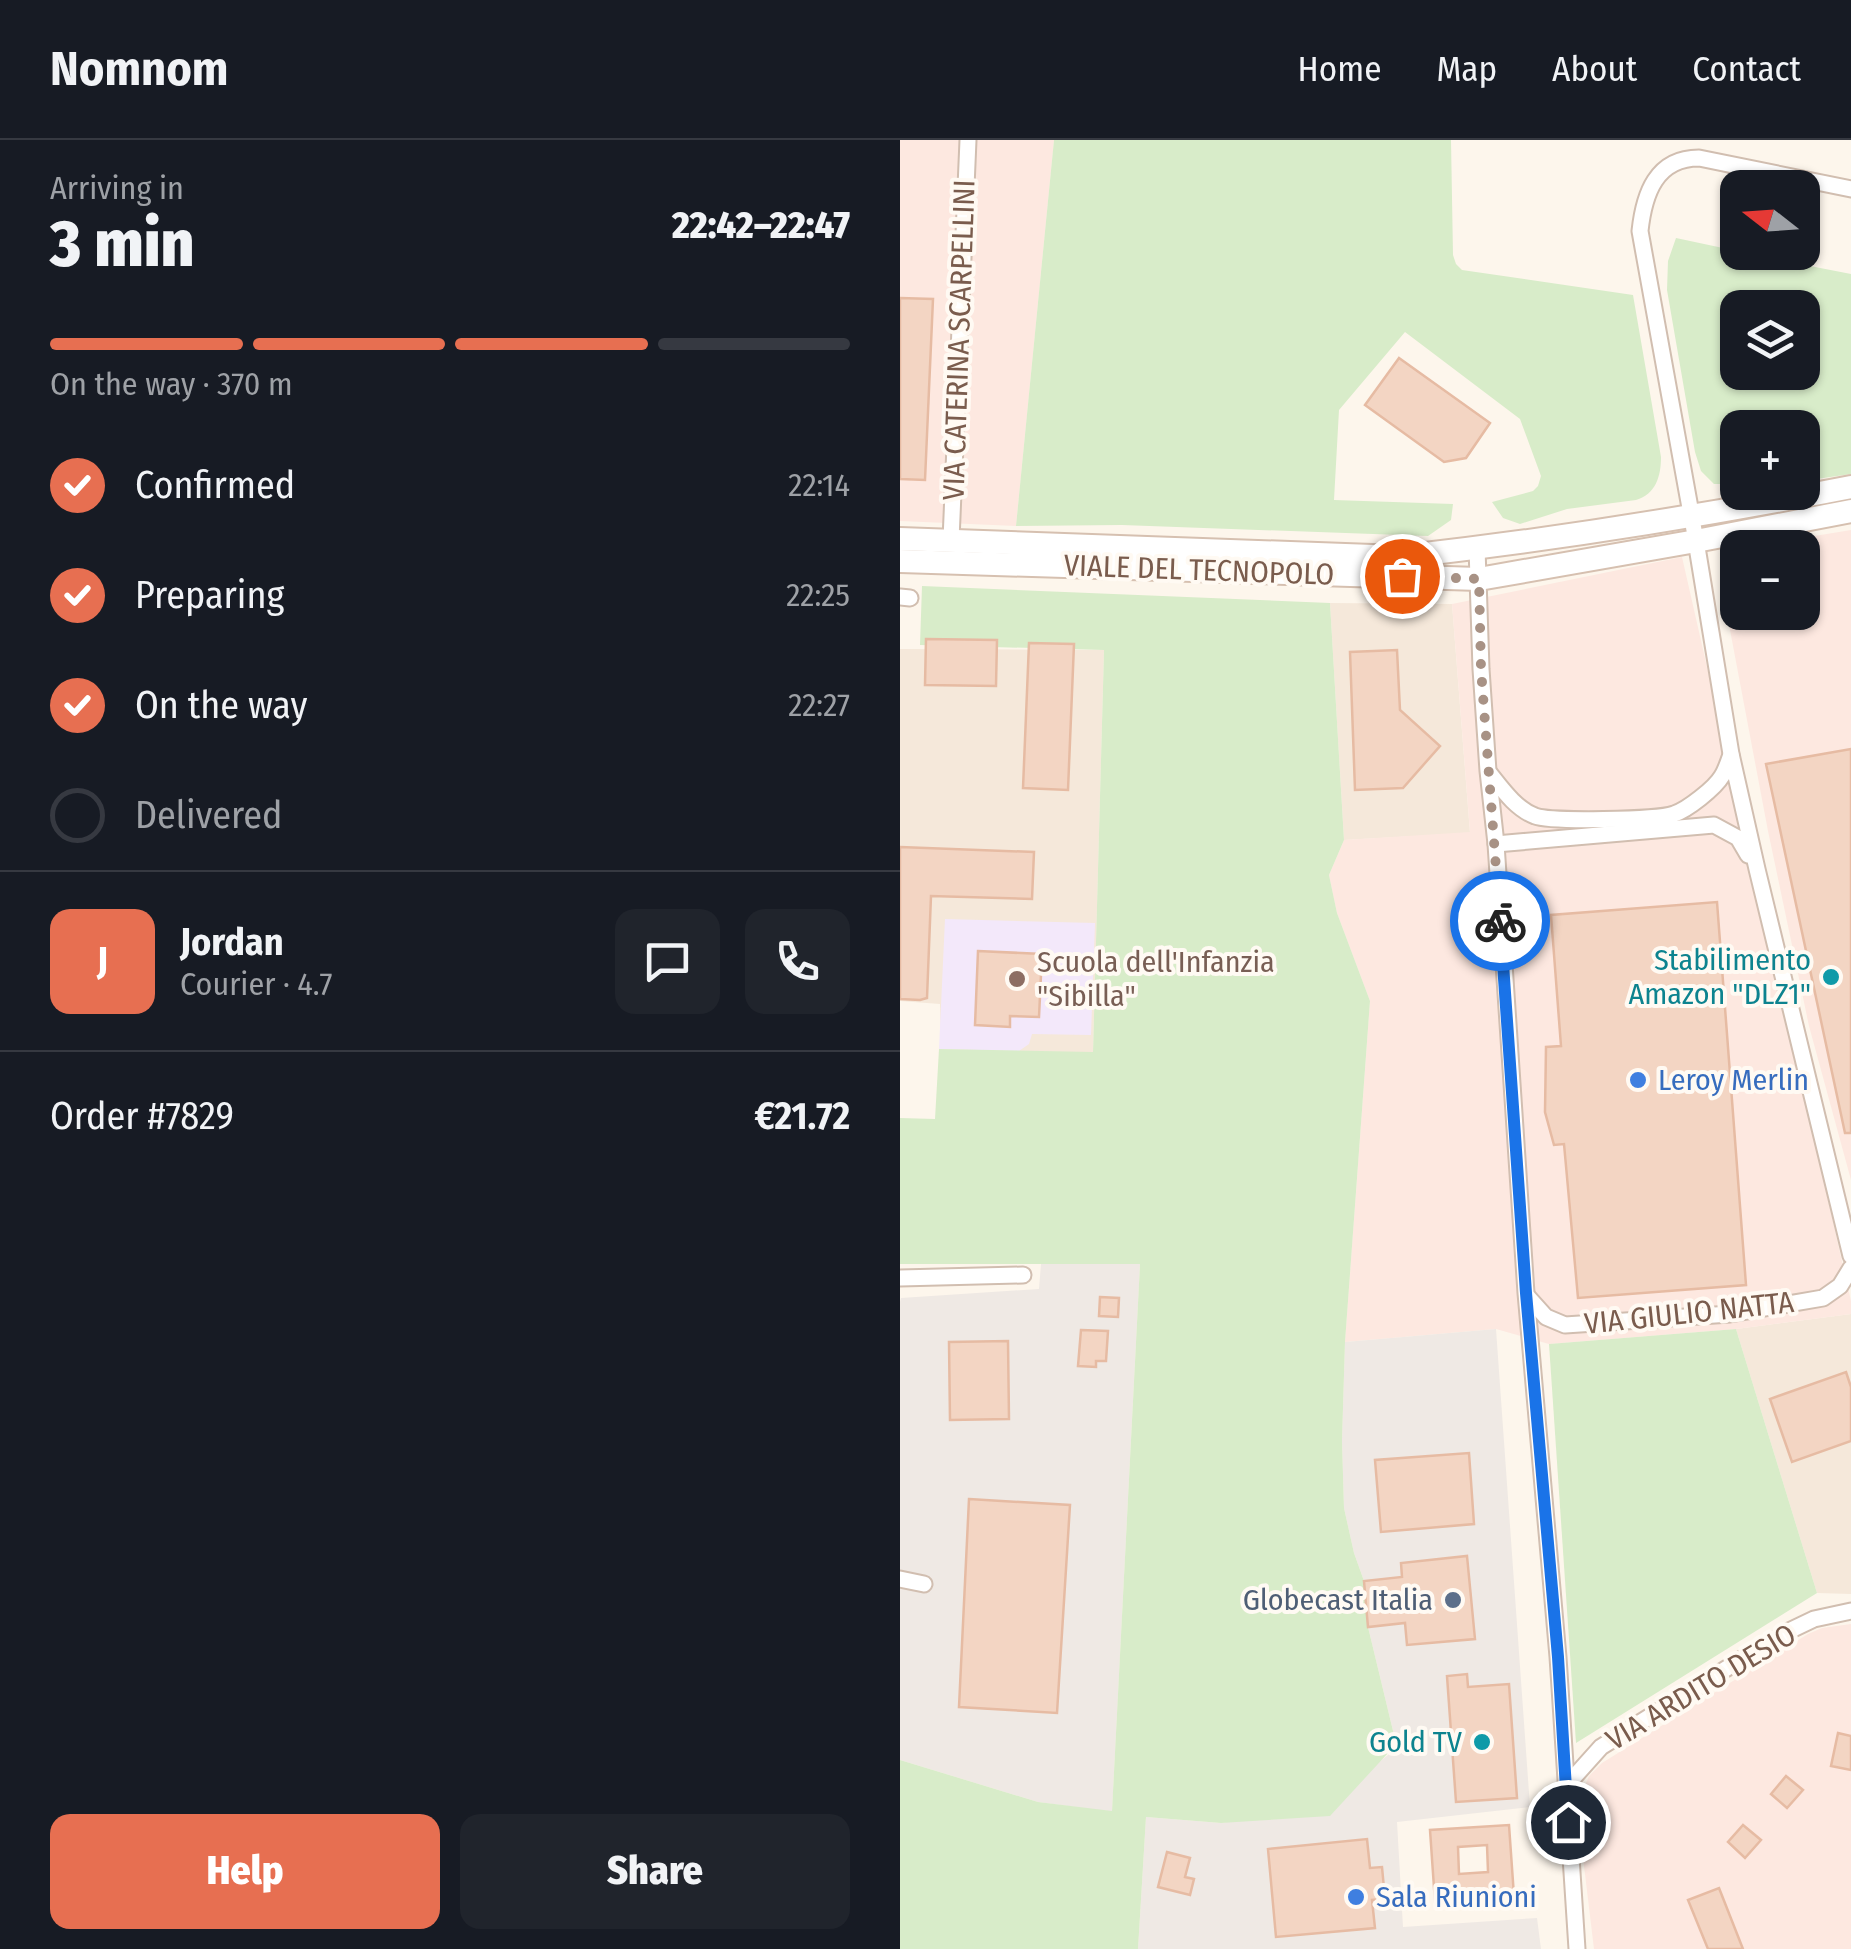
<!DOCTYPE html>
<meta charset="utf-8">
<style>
:root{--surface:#171b24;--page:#20242c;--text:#f1f3f6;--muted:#9ea1a6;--line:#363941;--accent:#e76f51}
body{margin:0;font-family:"Fira Sans Condensed",sans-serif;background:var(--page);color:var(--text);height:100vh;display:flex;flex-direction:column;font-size:38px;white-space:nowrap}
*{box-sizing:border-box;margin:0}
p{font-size:32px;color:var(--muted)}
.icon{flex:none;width:55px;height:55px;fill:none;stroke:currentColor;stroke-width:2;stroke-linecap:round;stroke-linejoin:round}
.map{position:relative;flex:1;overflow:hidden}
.details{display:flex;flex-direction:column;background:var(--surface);width:900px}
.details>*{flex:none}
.needle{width:65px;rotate:287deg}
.buttons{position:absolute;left:820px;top:30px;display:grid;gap:20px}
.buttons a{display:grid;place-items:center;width:100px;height:100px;border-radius:20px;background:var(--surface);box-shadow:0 2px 8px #0004;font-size:50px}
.pin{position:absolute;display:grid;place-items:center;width:85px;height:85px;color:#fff;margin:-42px;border:5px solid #fff;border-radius:50%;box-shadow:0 2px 10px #0007}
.courier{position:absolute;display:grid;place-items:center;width:100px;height:100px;margin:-50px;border:8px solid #1a73e8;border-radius:50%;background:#fff;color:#222;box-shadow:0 2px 12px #0007}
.head em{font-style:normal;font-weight:800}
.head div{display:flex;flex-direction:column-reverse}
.head{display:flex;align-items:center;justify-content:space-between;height:170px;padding:0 50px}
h1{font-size:65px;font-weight:800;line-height:75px}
.bar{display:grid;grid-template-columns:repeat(4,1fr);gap:15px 10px;align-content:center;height:120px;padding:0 50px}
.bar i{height:12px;border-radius:8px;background:var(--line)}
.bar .on{background:var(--accent)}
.bar p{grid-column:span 4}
.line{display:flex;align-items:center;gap:25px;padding:0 50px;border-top:2px solid var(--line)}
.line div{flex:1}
.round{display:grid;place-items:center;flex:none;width:105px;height:105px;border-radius:20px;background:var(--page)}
ol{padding:0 50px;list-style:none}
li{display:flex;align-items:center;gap:30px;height:110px}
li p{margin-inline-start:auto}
li .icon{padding:10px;border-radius:50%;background:var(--accent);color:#fff;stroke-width:4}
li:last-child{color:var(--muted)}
li i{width:55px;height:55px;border:5px solid var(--line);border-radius:50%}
.button{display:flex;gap:20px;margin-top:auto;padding:20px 50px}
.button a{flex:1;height:115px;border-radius:20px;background:var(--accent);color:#fff;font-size:40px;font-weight:800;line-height:115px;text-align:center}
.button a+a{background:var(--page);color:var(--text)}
header{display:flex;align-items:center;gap:60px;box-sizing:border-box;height:140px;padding:0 50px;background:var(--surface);border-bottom:2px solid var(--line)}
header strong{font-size:48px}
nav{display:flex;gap:55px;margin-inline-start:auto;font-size:35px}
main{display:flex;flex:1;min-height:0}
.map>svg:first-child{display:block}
.residential{fill:#f5e8da}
.commercial{fill:#fde8e0}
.industrial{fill:#efe9e4}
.education{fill:#f3e8fa}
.green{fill:#d8ecc9;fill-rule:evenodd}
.building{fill:#f3d5c3;stroke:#e6bba3;stroke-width:2.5;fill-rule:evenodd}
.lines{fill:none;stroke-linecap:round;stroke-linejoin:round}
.street-casing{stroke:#d1beb0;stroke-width:19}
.secondary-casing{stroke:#d6c0b0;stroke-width:26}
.street{stroke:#fff;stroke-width:15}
.secondary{stroke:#fff;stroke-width:22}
.done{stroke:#a89285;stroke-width:10;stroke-dasharray:0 18}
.route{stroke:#1a73e8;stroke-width:12}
.culture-dot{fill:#0f9aa8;stroke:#fffaf3;stroke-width:4}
.education-dot{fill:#8d6e63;stroke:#fffaf3;stroke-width:4}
.shop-dot{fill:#3f7fe0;stroke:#fffaf3;stroke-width:4}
.service-dot{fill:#5c6f8a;stroke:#fffaf3;stroke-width:4}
.labels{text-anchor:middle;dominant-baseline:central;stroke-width:8;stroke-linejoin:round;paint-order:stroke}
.street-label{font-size:30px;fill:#7a5c4d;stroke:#fffaf3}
.culture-label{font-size:30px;fill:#0d838f;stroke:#fffaf3;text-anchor:end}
.education-label{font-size:30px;fill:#785e54;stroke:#fffaf3;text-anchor:start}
.shop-label{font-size:30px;fill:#366cbe;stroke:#fffaf3;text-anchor:start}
.service-label{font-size:30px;fill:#4e5e75;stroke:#fffaf3;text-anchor:end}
</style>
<header>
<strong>Nomnom</strong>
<nav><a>Home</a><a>Map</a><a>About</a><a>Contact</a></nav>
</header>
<main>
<section class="details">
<div class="head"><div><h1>3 min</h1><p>Arriving in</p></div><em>22:42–22:47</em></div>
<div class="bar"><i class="on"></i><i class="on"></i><i class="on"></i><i></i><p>On the way · 370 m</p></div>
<ol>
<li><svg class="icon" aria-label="check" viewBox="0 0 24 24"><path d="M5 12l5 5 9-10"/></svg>Confirmed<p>22:14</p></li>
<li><svg class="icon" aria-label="check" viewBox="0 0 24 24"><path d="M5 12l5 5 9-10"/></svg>Preparing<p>22:25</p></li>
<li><svg class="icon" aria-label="check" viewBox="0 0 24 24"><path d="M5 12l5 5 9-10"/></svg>On the way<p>22:27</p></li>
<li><i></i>Delivered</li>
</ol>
<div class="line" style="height:180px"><b class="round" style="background:var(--accent);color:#fff">J</b><div><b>Jordan</b><p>Courier · 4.7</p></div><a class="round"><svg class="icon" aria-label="chat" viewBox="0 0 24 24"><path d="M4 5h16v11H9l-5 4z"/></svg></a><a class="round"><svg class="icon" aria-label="phone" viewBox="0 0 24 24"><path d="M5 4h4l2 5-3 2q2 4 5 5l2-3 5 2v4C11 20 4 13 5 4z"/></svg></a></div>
<div class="line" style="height:130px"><div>Order #7829</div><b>€21.72</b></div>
<div class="button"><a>Help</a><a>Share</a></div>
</section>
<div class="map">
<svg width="951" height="1809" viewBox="0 0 951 1809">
<rect width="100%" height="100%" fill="#fdf6ec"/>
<g class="residential">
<path d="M430,463L552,464L570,693L444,700Z"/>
<path d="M0,509L204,510L193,913L41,909L40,864L0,861Z"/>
<path d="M951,1174V1454L917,1453L836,1189Z"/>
</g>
<g class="commercial">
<path d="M0,0H154L116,386L0,381Z"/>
<path d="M951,390V1040L909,886L868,691L820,437L827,420L837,411L838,472H902V408L847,407Z"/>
<path d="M782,417L951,1161V1174L836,1189L649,1204L596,1189L445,1202L470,861L437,773L429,735L444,700L570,692L552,464Z"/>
<path d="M951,1484V1809H694L682,1709L681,1663L682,1653L689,1636L702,1623L908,1494L922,1488Z"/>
</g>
<g class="industrial">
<path d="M141,1124H240L212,1672L138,1662L0,1620V1162L1,1158L139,1149Z"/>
<path d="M596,1189L630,1667L497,1682L503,1787L637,1778L641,1809H238L246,1677L321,1683L423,1667L488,1615L494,1595L468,1487L464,1441L454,1413L444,1368L442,1301L445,1202Z"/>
</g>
<path class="education" d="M45,779L195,783L191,895L132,894L129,904L119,911L39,909Z"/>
<g class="green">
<path d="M154,0H551L553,115L556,124L562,130L733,155L761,317C761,336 756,354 736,360L667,369L620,384L603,378L592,362L633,351L638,346L641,336L620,279L505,192L439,270L434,360L553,364L551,380L528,396L222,385L116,386Z"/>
<path d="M776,98L837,111L838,112L951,134V334L903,341L902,288H838L837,344H814L801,331L795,312L767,150L768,121ZM838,168H902V232H838Z"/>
<path d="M22,446L430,463L444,700L429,735L437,773L470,861L445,1202L442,1301L444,1368L454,1413L464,1441L468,1487L494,1595L489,1612L430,1676L321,1683L246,1677L238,1809H0V1620L138,1662L212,1671L240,1124H0V978L35,979L39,909L193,912L204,510L20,505Z"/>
<path d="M836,1189L917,1453L676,1603L649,1204Z"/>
</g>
<g class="building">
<path d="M0,158L33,159L25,340L0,339Z"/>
<path d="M499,218L590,283L566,318L544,322L465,265Z"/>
<path d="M26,499L97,500L96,546L25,545Z"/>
<path d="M129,503L174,504L168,650L123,648Z"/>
<path d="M497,510L500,570L540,606L503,648L455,650L450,512Z"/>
<path d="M951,609V993H945L866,624Z"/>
<path d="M0,707L134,712L132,759L31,756L27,858L20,860L0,859Z"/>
<path d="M817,762L846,1145L678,1158L664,1004L654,1005L645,972L646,907L661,906L651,775Z"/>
<path d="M78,811L142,814L139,877L110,876V887L75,885Z"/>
<path d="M200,1157L219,1158L218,1177L199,1176Z"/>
<path d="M181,1190L208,1191L206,1221H196V1227L178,1226Z"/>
<path d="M108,1201L109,1279L50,1280L49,1202Z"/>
<path d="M946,1232L951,1247V1301L892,1322L870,1259Z"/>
<path d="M569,1313L574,1384L481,1392L475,1320Z"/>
<path d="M69,1359L170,1365L157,1573L59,1567Z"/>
<path d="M567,1416L575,1499L507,1505L505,1483L468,1487L464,1441L502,1437L501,1423Z"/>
<path d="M567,1534L568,1547L609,1544L617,1658L556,1662L547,1536Z"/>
<path d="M938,1593L951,1596V1630L931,1626Z"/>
<path d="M886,1636L903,1650L887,1668L871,1654Z"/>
<path d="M609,1685L614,1756L535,1762L530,1690ZM587,1705L588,1732L559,1734L558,1707Z"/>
<path d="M843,1685L861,1700L845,1718L828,1702Z"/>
<path d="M467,1699L470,1728L482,1727L485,1759L472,1760L475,1788L376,1797L368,1709Z"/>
<path d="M267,1712L290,1718L285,1737L294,1739L290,1755L258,1747Z"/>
<path d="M819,1748L843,1809H808L788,1760Z"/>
</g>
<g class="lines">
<g class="street-casing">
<g id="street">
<path d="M951,49L799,18C756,18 744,54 740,91L796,401L831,614L857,729L951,1116"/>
<path d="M51,400L68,0"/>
<path d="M577,408L581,529L588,631L596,704L626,1153L658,1517L677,1809"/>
<path d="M0,457L10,458"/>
<path d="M590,634C602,649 616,669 635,676C650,682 757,680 774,674C787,670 815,648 822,636C826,630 828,622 831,615"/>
<path d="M596,704L814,685L838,698L848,715"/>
<path d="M0,1138L123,1135"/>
<path d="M628,1157L646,1177L665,1185L830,1174L923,1158L940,1146L951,1128"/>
<path d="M0,1439L24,1444"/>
<path d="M666,1646L701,1607L840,1520L891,1490L914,1479L951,1471"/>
</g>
</g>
<g class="secondary-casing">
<g id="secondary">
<path d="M0,399L500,417C651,400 802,376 951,347"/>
<path d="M0,421L579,439L796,401L951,371"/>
</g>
</g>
<use href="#street" class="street"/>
<use href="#secondary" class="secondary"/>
</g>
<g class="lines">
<path class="done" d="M502,436L579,439L581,529L600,781"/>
<path class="route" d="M600,781L626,1153L658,1517L668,1682"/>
</g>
<g class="culture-dot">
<circle cx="931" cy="837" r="10"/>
<circle cx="582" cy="1602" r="10"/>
</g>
<circle class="education-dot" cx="117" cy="839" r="10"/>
<g class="shop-dot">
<circle cx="738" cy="940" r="10"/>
<circle cx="456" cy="1757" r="10"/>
</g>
<circle class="service-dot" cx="553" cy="1460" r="10"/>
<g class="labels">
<g class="street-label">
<text transform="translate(59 200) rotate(-88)">VIA CATERINA SCARPELLINI</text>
<text transform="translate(299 430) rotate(2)">VIALE DEL TECNOPOLO</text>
<text transform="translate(789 1173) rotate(-6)">VIA GIULIO NATTA</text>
<text transform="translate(801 1547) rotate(-31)">VIA ARDITO DESIO</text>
</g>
<g class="culture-label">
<text x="911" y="820">Stabilimento<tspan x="911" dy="34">Amazon "DLZ1"</tspan></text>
<text x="562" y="1602">Gold TV</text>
</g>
<g class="education-label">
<text x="137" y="822">Scuola dell'Infanzia<tspan x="137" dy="34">"Sibilla"</tspan></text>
</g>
<g class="shop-label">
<text x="758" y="940">Leroy Merlin</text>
<text x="476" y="1757">Sala Riunioni</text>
</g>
<g class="service-label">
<text x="533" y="1460">Globecast Italia</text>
</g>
</g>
</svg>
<div class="buttons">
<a><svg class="needle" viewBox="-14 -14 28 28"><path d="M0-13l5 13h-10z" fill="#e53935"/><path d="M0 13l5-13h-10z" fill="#9ea1a6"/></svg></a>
<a><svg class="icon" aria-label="layers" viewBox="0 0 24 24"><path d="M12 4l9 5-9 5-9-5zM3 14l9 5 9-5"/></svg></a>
<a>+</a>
<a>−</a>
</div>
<div class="pin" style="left:502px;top:436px;background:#ea580c"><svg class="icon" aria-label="bag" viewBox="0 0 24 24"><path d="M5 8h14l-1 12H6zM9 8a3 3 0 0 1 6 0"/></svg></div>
<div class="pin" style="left:668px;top:1682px;background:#1f2937"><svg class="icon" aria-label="home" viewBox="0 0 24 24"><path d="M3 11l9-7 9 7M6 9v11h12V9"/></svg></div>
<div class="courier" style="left:600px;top:781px"><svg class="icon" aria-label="bike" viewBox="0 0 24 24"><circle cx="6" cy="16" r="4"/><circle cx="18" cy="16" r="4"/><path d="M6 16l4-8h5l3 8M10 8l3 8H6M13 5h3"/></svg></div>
</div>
</main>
